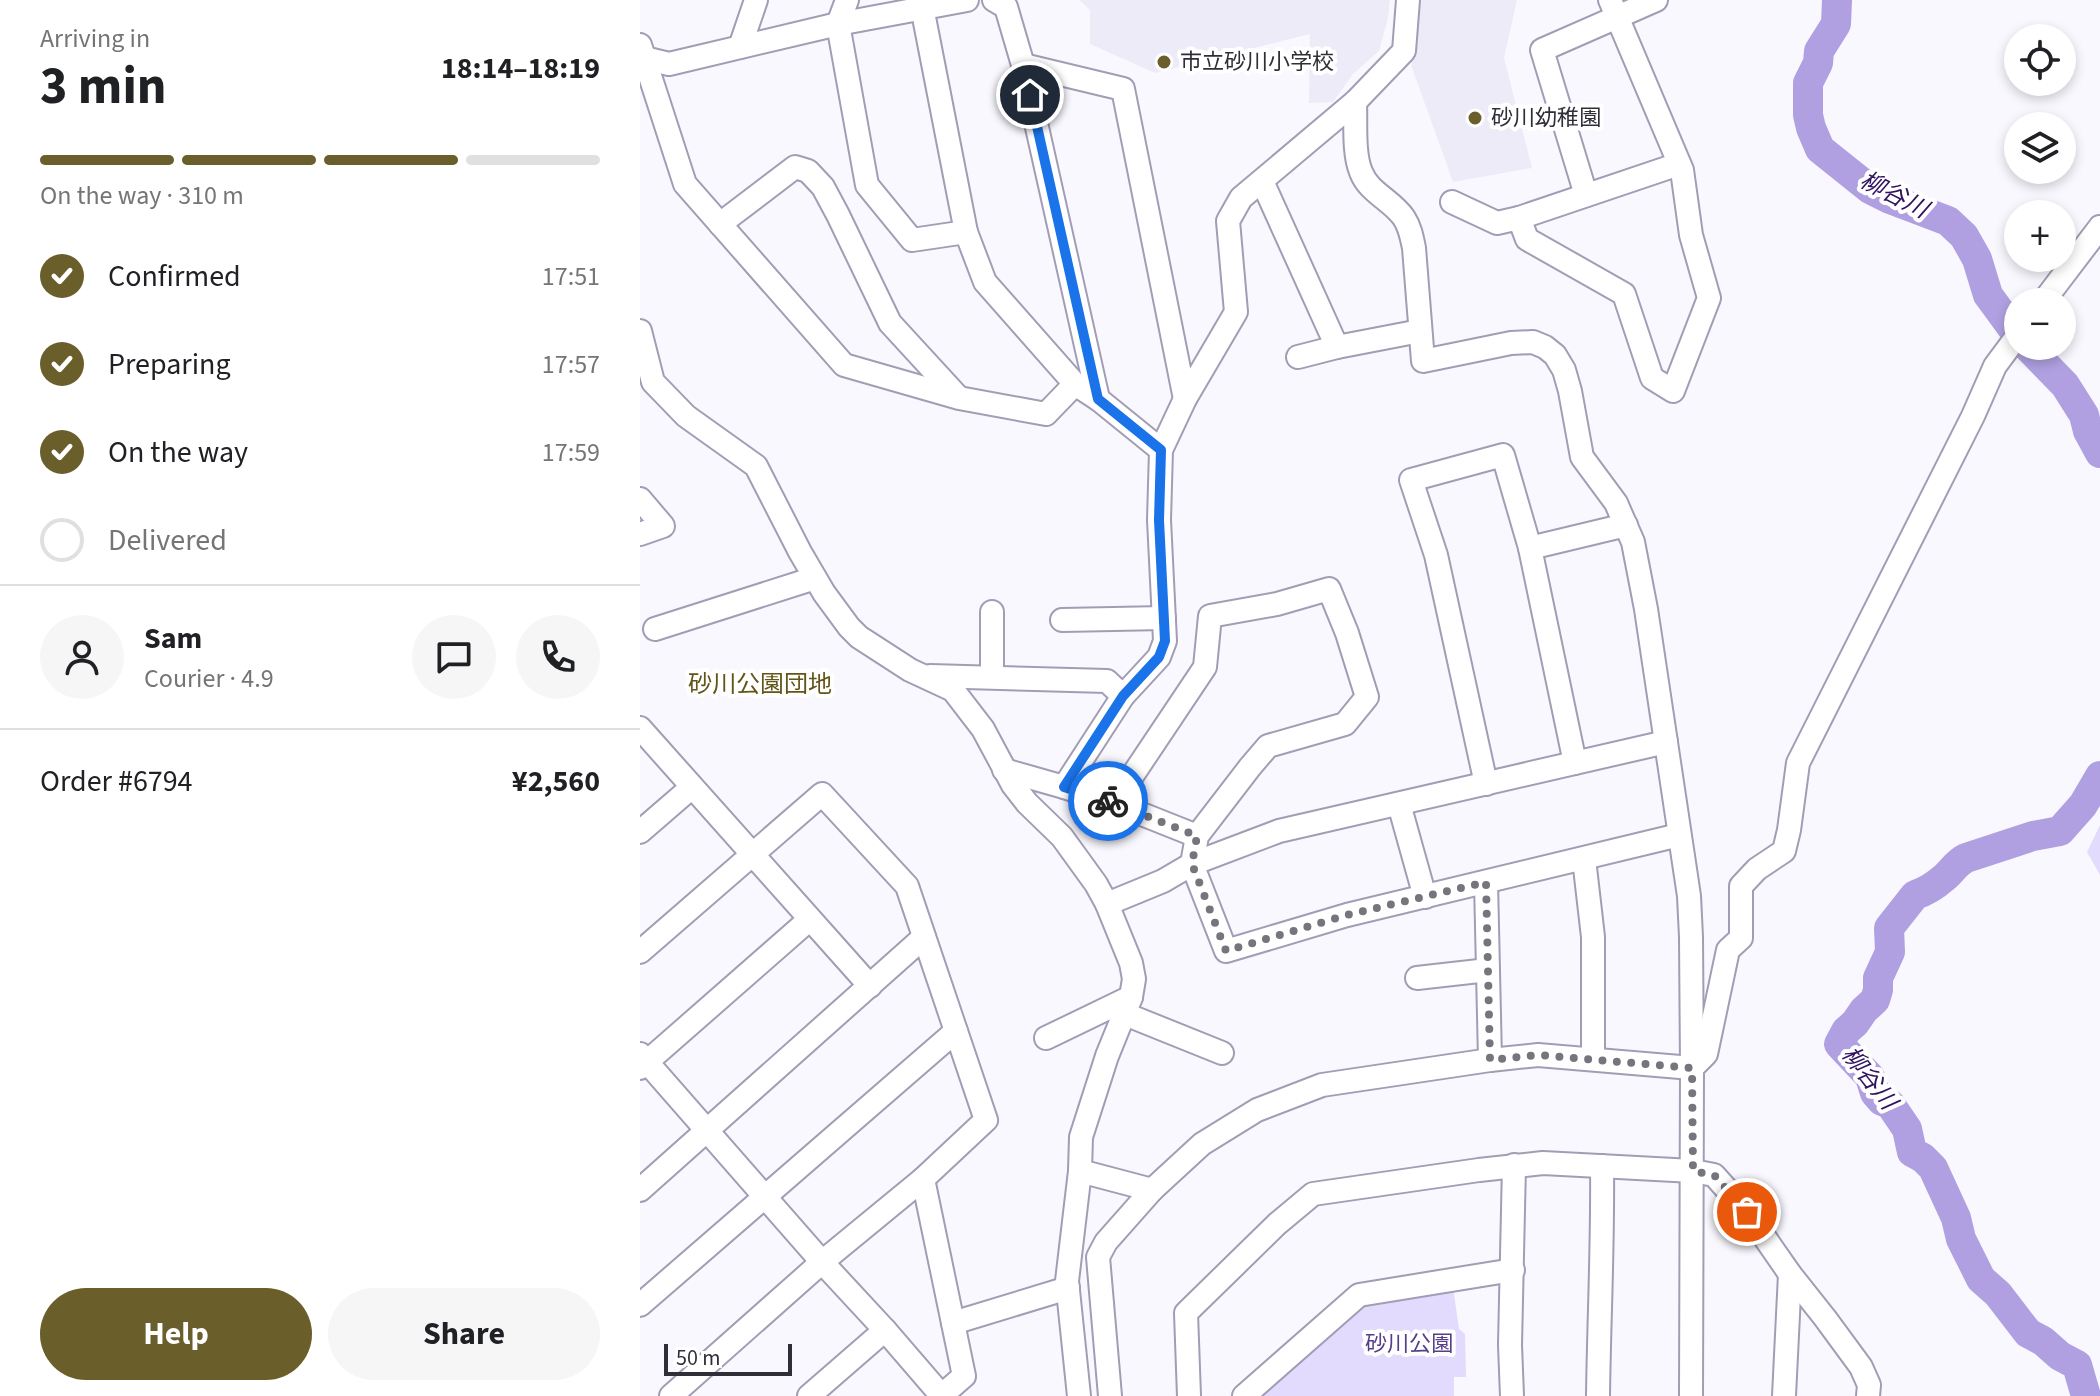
<!DOCTYPE html>
<meta charset="utf-8">
<style>
:root{--surface:#fff;--page:#f6f6f6;--text:#202124;--muted:#757577;--line:#e0e0e0;--accent:#6a5e2b}
body{margin:0;font-family:"Source Sans 3","Noto Sans JP",sans-serif;background:var(--page);color:var(--text);height:100vh;display:flex;flex-direction:column;font-size:30px;white-space:nowrap}
*{box-sizing:border-box;margin:0}
p{font-size:26px;color:var(--muted)}
.icon{flex:none;width:44px;height:44px;fill:none;stroke:currentColor;stroke-width:2;stroke-linecap:round;stroke-linejoin:round}
.map{position:relative;flex:1;overflow:hidden}
.drawer{display:flex;flex-direction:column;background:var(--surface);width:640px}
.drawer>*{flex:none}
.buttons{position:absolute;left:1364px;top:24px;display:grid;gap:16px}
.buttons a{display:grid;place-items:center;width:72px;height:72px;border-radius:50%;background:var(--surface);box-shadow:0 4px 12px #0003;font-size:40px}
.scale{position:absolute;left:24px;bottom:20px;width:128px;box-sizing:border-box;padding-left:8px;border:4px solid #302e37;border-top:0;font-size:22px;line-height:28px;white-space:nowrap;color:#302e37;-webkit-text-stroke:6px #fff;paint-order:stroke}
.pin{position:absolute;display:grid;place-items:center;width:68px;height:68px;color:#fff;margin:-34px;border:4px solid #fff;border-radius:50%;box-shadow:0 2px 8px #0007}
.courier{position:absolute;display:grid;place-items:center;width:80px;height:80px;margin:-40px;border:6px solid #1a73e8;border-radius:50%;background:#fff;color:#222;box-shadow:0 2px 10px #0007}
.summary em{font-style:normal;font-weight:700}
.summary div{display:flex;flex-direction:column-reverse}
.summary{display:flex;align-items:center;justify-content:space-between;height:136px;padding:0 40px}
h1{font-size:52px;font-weight:700;line-height:60px}
.bar{display:grid;grid-template-columns:repeat(4,1fr);gap:12px 8px;align-content:center;height:96px;padding:0 40px}
.bar i{height:10px;border-radius:6px;background:var(--line)}
.bar .on{background:var(--accent)}
.bar p{grid-column:span 4}
.line{display:flex;align-items:center;gap:20px;padding:0 40px;border-top:2px solid var(--line)}
.line div{flex:1}
.round{display:grid;place-items:center;flex:none;width:84px;height:84px;border-radius:42px;background:var(--page)}
ol{padding:0 40px;list-style:none}
li{display:flex;align-items:center;gap:24px;height:88px}
li p{margin-inline-start:auto}
li .icon{padding:8px;border-radius:50%;background:var(--accent);color:#fff;stroke-width:4}
li:last-child{color:var(--muted)}
li i{width:44px;height:44px;border:4px solid var(--line);border-radius:50%}
.action{display:flex;gap:16px;margin-top:auto;padding:16px 40px}
.action a{flex:1;height:92px;border-radius:48px;background:var(--accent);color:#fff;font-size:32px;font-weight:700;line-height:92px;text-align:center}
.action a+a{background:var(--page);color:var(--text)}
main{display:flex;flex:1;min-height:0}
.map>svg:first-child{display:block}
.built{fill:#eeebf8}
.green{fill:#e2dbfd}
.lines{fill:none;stroke-linecap:round;stroke-linejoin:round}
.river{stroke:#b0a0e1;stroke-width:30}
.minor-casing{stroke:#a29db5;stroke-width:26}
.minor{stroke:#fff;stroke-width:22}
.done{stroke:#76757d;stroke-width:8;stroke-dasharray:0 14.4}
.route{stroke:#1a73e8;stroke-width:10}
.poi-dot{fill:#6a5e2b;stroke:#fff;stroke-width:3}
.labels{text-anchor:middle;dominant-baseline:central;stroke-width:8;stroke-linejoin:round;paint-order:stroke}
.poi-label{font-size:22px;fill:#302e37;stroke:#fff;text-anchor:start}
.park-label{font-size:22px;fill:#563e8b;stroke:#fff}
.water-label{font-size:24px;font-style:italic;fill:#30125e;stroke:#fff}
.neighbourhood-label{font-size:24px;fill:#625518;stroke:#fff}
</style>
<main>
<section class="drawer">
<div class="summary"><div><h1>3 min</h1><p>Arriving in</p></div><em>18:14–18:19</em></div>
<div class="bar"><i class="on"></i><i class="on"></i><i class="on"></i><i></i><p>On the way · 310 m</p></div>
<ol>
<li><svg class="icon" aria-label="check" viewBox="0 0 24 24"><path d="M5 12l5 5 9-10"/></svg>Confirmed<p>17:51</p></li>
<li><svg class="icon" aria-label="check" viewBox="0 0 24 24"><path d="M5 12l5 5 9-10"/></svg>Preparing<p>17:57</p></li>
<li><svg class="icon" aria-label="check" viewBox="0 0 24 24"><path d="M5 12l5 5 9-10"/></svg>On the way<p>17:59</p></li>
<li><i></i>Delivered</li>
</ol>
<div class="line" style="height:144px"><a class="round"><svg class="icon" aria-label="person" viewBox="0 0 24 24"><circle cx="12" cy="8" r="4"/><path d="M4 21q1-7 8-7t8 7"/></svg></a><div><b>Sam</b><p>Courier · 4.9</p></div><a class="round"><svg class="icon" aria-label="chat" viewBox="0 0 24 24"><path d="M4 5h16v11H9l-5 4z"/></svg></a><a class="round"><svg class="icon" aria-label="phone" viewBox="0 0 24 24"><path d="M5 4h4l2 5-3 2q2 4 5 5l2-3 5 2v4C11 20 4 13 5 4z"/></svg></a></div>
<div class="line" style="height:104px"><div>Order #6794</div><b>¥2,560</b></div>
<div class="action"><a>Help</a><a>Share</a></div>
</section>
<div class="map">
<svg width="1460" height="1396" viewBox="0 0 1460 1396">
<rect width="100%" height="100%" fill="#f9f8fe"/>
<g class="built">
<path d="M439,0H750L748,18L739,51L713,74L693,102L669,103L670,34L515,73L450,44V10Z"/>
<path d="M777,0H877L864,58L892,168L813,182L772,68L769,41Z"/>
</g>
<g class="green">
<path d="M1460,825V875L1447,852Z"/>
<path d="M813,1287L819,1329L825,1334L826,1377H814V1396H618L720,1300Z"/>
</g>
<g class="lines">
<g class="river">
<path d="M1197,0L1196,24L1179,51L1178,63L1168,83V115L1171,128L1180,149L1230,189L1250,199L1308,221L1324,236L1337,259L1348,295L1378,336"/>
<path d="M1387,346L1425,385L1444,415L1448,431L1460,453"/>
<path d="M1446,1396L1437,1365L1420,1356L1403,1341L1388,1333L1358,1294L1341,1279L1321,1239L1316,1218L1293,1168L1283,1158L1272,1152L1267,1129L1250,1104L1242,1101L1235,1093L1230,1077L1199,1044L1206,1031L1215,1023L1224,1010L1235,1000L1238,990V978L1250,952L1249,928L1275,895C1285,892 1297,884 1305,877C1313,870 1316,863 1326,858L1393,836L1420,831L1443,805L1460,776"/>
</g>
<g class="minor-casing">
<g id="minor">
<path d="M207,0L198,24L227,185L272,240L326,232"/>
<path d="M354,0L366,7L383,65L458,399"/>
<path d="M282,7L326,232L345,282L435,384L458,399L521,450"/>
<path d="M0,45L45,184L204,365L319,398L406,414L435,384"/>
<path d="M100,47L116,0"/>
<path d="M0,57L29,64L198,24L327,0"/>
<path d="M383,65L483,89L545,399"/>
<path d="M715,102C716,122 713,153 721,172C729,193 752,200 764,218C770,227 772,238 774,248L783,361L871,343L893,342L905,347L915,355L924,370L930,391L942,457L976,503L993,542L1006,609L1049,896L1051,937L1052,1068L1051,1396"/>
<path d="M622,181L697,347"/>
<path d="M946,195L902,50L1016,0"/>
<path d="M812,202L857,223L879,218L1039,164"/>
<path d="M879,218L887,239L984,294L1012,378L1033,391L1069,298L1051,235L1042,170L970,0"/>
<path d="M80,224L155,167L168,171L183,187L198,215L250,323L318,397"/>
<path d="M1403,302L1460,227"/>
<path d="M0,331L13,382L46,416L116,466L160,552L184,593L209,627L219,637L270,670L313,690L343,729L373,785L387,803L422,837L456,884L467,904L491,963L494,979L491,997L467,1056L441,1137L440,1171L512,1190"/>
<path d="M658,357L697,347L780,331"/>
<path d="M0,499L23,526L0,534"/>
<path d="M890,548L986,525"/>
<path d="M422,620L524,618"/>
<path d="M15,629L175,578"/>
<path d="M290,676L467,681L483,696"/>
<path d="M352,677V612"/>
<path d="M0,728L230,986"/>
<path d="M364,770L424,787"/>
<path d="M846,784L796,555L771,480L863,455L890,548L935,763"/>
<path d="M474,803L565,667L570,616L637,604L689,589L707,633L727,697L705,724L628,746L610,767L557,836L552,864L586,951L707,915L1039,835"/>
<path d="M759,804L785,897"/>
<path d="M0,832L52,787"/>
<path d="M557,836L474,803L424,787L483,696L519,657L525,641L519,520L521,450L545,399L596,312L588,221L601,198L715,102L764,51L768,0"/>
<path d="M944,859L953,937V1059"/>
<path d="M846,882L850,1060"/>
<path d="M467,904L523,881L552,864L639,831L1026,742"/>
<path d="M0,952L182,794L267,886L346,1120L283,1179L182,1262L31,1396"/>
<path d="M777,978L848,970"/>
<path d="M485,1014L582,1053"/>
<path d="M406,1038L491,997"/>
<path d="M0,1054L182,1262L245,1330L301,1395"/>
<path d="M0,1068L170,919"/>
<path d="M1052,1068L1066,1054L1088,950L1101,938V886L1117,869L1144,851L1149,830L1158,763L1333,416L1355,366L1378,335"/>
<path d="M283,1179L324,1376L301,1396"/>
<path d="M0,1190L284,937"/>
<path d="M0,1305L316,1031"/>
<path d="M313,1323L428,1288"/>
<path d="M169,1396L245,1330"/>
<path d="M439,1396L427,1281L440,1171"/>
<path d="M470,1396L458,1257L466,1242L512,1190L562,1144L617,1110L682,1085L850,1060L898,1055L1052,1068"/>
<path d="M549,1396L546,1313L637,1224L673,1194L839,1170L903,1163L1053,1171L1074,1175L1107,1212L1150,1274L1185,1318L1221,1367L1229,1385L1228,1396"/>
<path d="M604,1396L719,1295L873,1270"/>
<path d="M872,1396L870,1345L874,1165"/>
<path d="M958,1396C959,1319 963,1243 962,1166"/>
<path d="M1144,1396L1150,1274"/>
</g>
</g>
<use href="#minor" class="minor"/>
</g>
<g class="lines">
<path class="done" d="M468,801L557,836L552,864L586,951L707,915L846,882L850,1060L898,1055L1052,1068L1053,1171L1074,1175L1107,1212"/>
<path class="route" d="M390,95L458,399L521,450L519,520L525,641L519,657L483,696L424,787L468,801"/>
</g>
<g class="poi-dot">
<circle cx="524" cy="62" r="8"/>
<circle cx="835" cy="118" r="8"/>
</g>
<g class="labels">
<g class="poi-label">
<text x="540" y="62">市立砂川小学校</text>
<text x="851" y="118">砂川幼稚園</text>
</g>
<g class="park-label">
<text x="769" y="1344">砂川公園</text>
</g>
<g class="water-label">
<text transform="translate(1254 195) rotate(27)">柳谷川</text>
<text transform="translate(1229 1078) rotate(52)">柳谷川</text>
</g>
<g class="neighbourhood-label">
<text x="120" y="684">砂川公園団地</text>
</g>
</g>
</svg>
<div class="buttons">
<a><svg class="icon" aria-label="locate" viewBox="0 0 24 24"><circle cx="12" cy="12" r="6"/><path d="M12 2v4M12 18v4M2 12h4M18 12h4"/></svg></a>
<a><svg class="icon" aria-label="layers" viewBox="0 0 24 24"><path d="M12 4l9 5-9 5-9-5zM3 14l9 5 9-5"/></svg></a>
<a>+</a>
<a>−</a>
</div>
<div class="scale">50 m</div>
<div class="pin" style="left:1107px;top:1212px;background:#ea580c"><svg class="icon" aria-label="bag" viewBox="0 0 24 24"><path d="M5 8h14l-1 12H6zM9 8a3 3 0 0 1 6 0"/></svg></div>
<div class="pin" style="left:390px;top:95px;background:#1f2937"><svg class="icon" aria-label="home" viewBox="0 0 24 24"><path d="M3 11l9-7 9 7M6 9v11h12V9"/></svg></div>
<div class="courier" style="left:468px;top:801px"><svg class="icon" aria-label="bike" viewBox="0 0 24 24"><circle cx="6" cy="16" r="4"/><circle cx="18" cy="16" r="4"/><path d="M6 16l4-8h5l3 8M10 8l3 8H6M13 5h3"/></svg></div>
</div>
</main>
